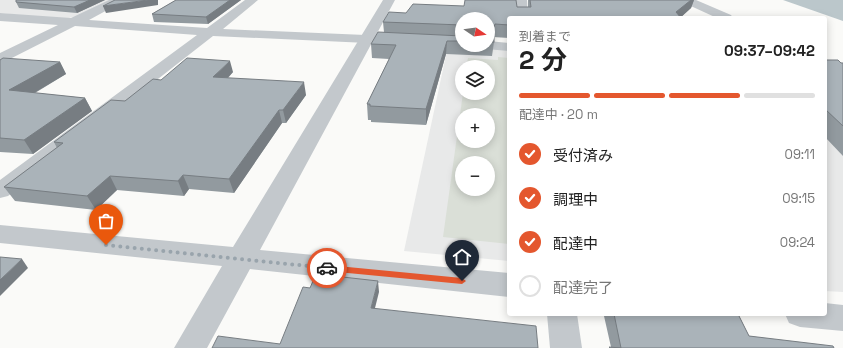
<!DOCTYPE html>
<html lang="ja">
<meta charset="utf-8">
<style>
:root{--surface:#fff;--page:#f2f2f2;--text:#222;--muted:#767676;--line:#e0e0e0;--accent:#e4572e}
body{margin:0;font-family:"Space Grotesk","Noto Sans JP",sans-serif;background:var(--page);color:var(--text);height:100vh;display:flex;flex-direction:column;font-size:15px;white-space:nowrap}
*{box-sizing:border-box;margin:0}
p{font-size:13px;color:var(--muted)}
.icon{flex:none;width:22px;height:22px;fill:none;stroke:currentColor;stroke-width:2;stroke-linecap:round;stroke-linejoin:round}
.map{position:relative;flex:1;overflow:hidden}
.side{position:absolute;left:507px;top:16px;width:320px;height:300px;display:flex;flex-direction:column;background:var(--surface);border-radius:4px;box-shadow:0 2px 10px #0003}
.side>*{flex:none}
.needle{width:26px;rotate:103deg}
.tools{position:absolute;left:455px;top:12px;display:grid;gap:8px}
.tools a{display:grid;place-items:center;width:40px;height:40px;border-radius:50%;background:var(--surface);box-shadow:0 2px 10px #0003;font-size:20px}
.pin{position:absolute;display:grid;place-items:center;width:34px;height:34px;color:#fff;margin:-41px -17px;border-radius:50% 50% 50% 0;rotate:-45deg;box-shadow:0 0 4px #0007}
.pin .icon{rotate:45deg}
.courier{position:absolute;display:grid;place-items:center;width:40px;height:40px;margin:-20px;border:3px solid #e4572e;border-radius:50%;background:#fff;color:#222;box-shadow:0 1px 5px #0007}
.summary em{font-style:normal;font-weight:700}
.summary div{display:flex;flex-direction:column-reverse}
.summary{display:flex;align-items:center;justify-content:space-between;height:68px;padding:0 12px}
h1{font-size:26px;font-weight:700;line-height:30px}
.bar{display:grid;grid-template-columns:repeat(4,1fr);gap:6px 4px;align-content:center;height:48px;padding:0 12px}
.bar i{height:5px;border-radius:3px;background:var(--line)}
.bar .active{background:var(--accent)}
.bar p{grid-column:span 4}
ol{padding:0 12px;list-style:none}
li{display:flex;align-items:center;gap:12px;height:44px}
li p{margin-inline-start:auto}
li .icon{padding:4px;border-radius:50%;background:var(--accent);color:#fff;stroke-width:4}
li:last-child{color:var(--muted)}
li i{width:22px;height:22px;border:2px solid var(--line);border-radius:50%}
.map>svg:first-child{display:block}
.built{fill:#e8e9e9;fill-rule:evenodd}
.green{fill:#dadfd7;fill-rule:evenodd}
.water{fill:#bbc7cb}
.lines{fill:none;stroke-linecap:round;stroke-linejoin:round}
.minor{fill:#c3c8cc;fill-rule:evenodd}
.tertiary{fill:#c3c8cc;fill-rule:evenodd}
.wall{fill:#929a9f;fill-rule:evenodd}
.shaded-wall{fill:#777d82}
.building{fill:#aab3b9;stroke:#777d82}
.route{fill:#e4572e}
.done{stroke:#99a4ac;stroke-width:4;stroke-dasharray:0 7.2}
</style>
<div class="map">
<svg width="843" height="348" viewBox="0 0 843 348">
<rect width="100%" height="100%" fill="#fafaf8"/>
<g class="built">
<path d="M0,0H114L80,16L63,19L0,13Z"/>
<path d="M448,46L509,50V261L404,251ZM462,67H488V93H462ZM462,115H488V141H462ZM462,163H488V189H462Z"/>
<path d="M825,68L843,72V292L825,291Z"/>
</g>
<path class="green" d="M498,57L509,58V244L443,237L463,93H488V67H466L468,58L498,60ZM462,115H488V141H462ZM462,163H488V189H462Z"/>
<path class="water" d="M783,0H843V21Z"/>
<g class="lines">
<g class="minor">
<path d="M109,0H124L122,2L89,20L207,28L245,0H258L223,29L389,36L394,37L396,40L394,43L389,44L213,36L8,196L0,198V180L197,35L75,26L0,64V53L58,25L0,21V13L71,18Z"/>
<path d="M515,0H527L528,18H516Z"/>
<path d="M680,0H696L731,15L733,18H717L682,2Z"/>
<path d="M488,41L509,43V51L474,48L472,45H488Z"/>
<path d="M547,314H577L582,348H550Z"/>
</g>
<g class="tertiary">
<path d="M383,0H395L260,250L509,273V297L250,269L207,348H174L222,266L0,243V225L233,247Z"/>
<path d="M825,303L843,305V331L800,327L789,323L785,314H825Z"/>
</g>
</g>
<g class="wall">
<path d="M16,0H105L77,13L19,8L16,2Z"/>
<path d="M176,0H241L208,24L154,22L152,14Z"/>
<path d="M528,0H694L691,8L681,17L509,18V38L493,37L494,42L492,56L446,54L426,125L371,122V120H368L367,104L389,59L372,58L371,44L384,32L383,22L406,13L464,6L528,7ZM462,19H488V45H462Z"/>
<path d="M0,60L60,62L66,74L35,93L85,98L92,111L33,154L0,152Z"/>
<path d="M825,60L843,63V156L825,137Z"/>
<path d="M233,72L228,78L306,95L286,123H282L234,193L189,189L184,196L117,190L96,210L15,201L4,187L57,148L54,142L161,80Z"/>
<path d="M605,314H738L749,336L834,348H609V347H611L604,316Z"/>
</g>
<g class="shaded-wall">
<path d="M90,0H105L77,13L74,7Z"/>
<path d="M148,0H158V5L106,13L103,6Z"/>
<path d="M230,0H241L208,24L206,17Z"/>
<path d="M691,0H694L691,8L680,18L676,12Z"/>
<path d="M447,41L446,54L426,125V109Z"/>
<path d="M230,61L233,72L217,89L213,77Z"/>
<path d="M60,62L66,74L17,103L9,90Z"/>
<path d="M304,82L306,95L286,123L283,110Z"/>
<path d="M85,98L92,111L33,154L24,140Z"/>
<path d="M279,110L282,123L234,193L229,179Z"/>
<path d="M183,175L189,189L184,196L178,181Z"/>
<path d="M110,176L117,190L96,210L87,196Z"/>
<path d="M22,259L28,268L0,296V280Z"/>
<path d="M378,281L379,292L372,320L371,308Z"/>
</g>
<g class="building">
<path d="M16,0H90L74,7L16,2Z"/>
<path d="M115,0H148L103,6Z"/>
<path d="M176,0H230L206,17L152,14Z"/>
<path d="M465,0H516L517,7H531L530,0H691L676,12L681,18H509V25L495,24L494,27H488V28V19H462V25L383,22L389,12L406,13L413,4L464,6Z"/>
<path d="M378,32L462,36V41H447L426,109L370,106V104H367L396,45L371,44Z"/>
<rect x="488" y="37" width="6" height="5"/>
<path d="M3,58L60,62L9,90L85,98L24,140L0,138V60Z"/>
<path d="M187,58L230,61L213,77L304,82L283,110H279L229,179L183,175L178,181L110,176L87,196L4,187L63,143L54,142L111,100L125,101L153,79L161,80Z"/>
<path d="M825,60H838L841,63H843V126L825,109Z"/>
<path d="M0,257L22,259L0,280Z"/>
<path d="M316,274L378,281L371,308L536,326L538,348H212L218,336L280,344L303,287L310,288Z"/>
<path d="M614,314H738L749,336L833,346L834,348H610L609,347L621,348Z"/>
</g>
<path class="route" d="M327,265L462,278L466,281L462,284L327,271L323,268Z"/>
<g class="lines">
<path class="done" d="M106,245L327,268"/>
</g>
</svg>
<div class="tools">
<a><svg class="needle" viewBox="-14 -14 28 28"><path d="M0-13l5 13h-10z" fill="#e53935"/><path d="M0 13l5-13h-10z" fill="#767676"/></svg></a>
<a><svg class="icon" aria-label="layers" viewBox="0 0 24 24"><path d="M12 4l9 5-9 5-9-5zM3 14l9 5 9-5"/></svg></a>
<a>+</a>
<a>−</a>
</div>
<div class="pin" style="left:106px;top:245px;background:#ea580c"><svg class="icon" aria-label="bag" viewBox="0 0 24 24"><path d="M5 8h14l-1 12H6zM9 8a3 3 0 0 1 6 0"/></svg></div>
<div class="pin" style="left:462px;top:281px;background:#1f2937"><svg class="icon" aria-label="home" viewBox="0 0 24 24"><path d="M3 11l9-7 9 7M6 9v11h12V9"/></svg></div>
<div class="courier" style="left:327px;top:268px"><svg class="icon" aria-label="car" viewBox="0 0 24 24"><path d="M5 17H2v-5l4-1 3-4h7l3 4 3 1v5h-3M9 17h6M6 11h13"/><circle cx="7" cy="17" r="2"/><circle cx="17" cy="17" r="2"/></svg></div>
<section class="side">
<div class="summary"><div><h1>2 分</h1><p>到着まで</p></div><em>09:37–09:42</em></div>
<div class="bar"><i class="active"></i><i class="active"></i><i class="active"></i><i></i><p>配達中 · 20 m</p></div>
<ol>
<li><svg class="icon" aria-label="check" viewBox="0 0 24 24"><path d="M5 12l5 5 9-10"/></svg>受付済み<p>09:11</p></li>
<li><svg class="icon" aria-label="check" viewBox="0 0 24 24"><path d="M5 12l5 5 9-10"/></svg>調理中<p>09:15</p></li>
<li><svg class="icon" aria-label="check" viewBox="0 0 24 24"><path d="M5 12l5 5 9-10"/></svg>配達中<p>09:24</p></li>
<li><i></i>配達完了</li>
</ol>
</section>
</div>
